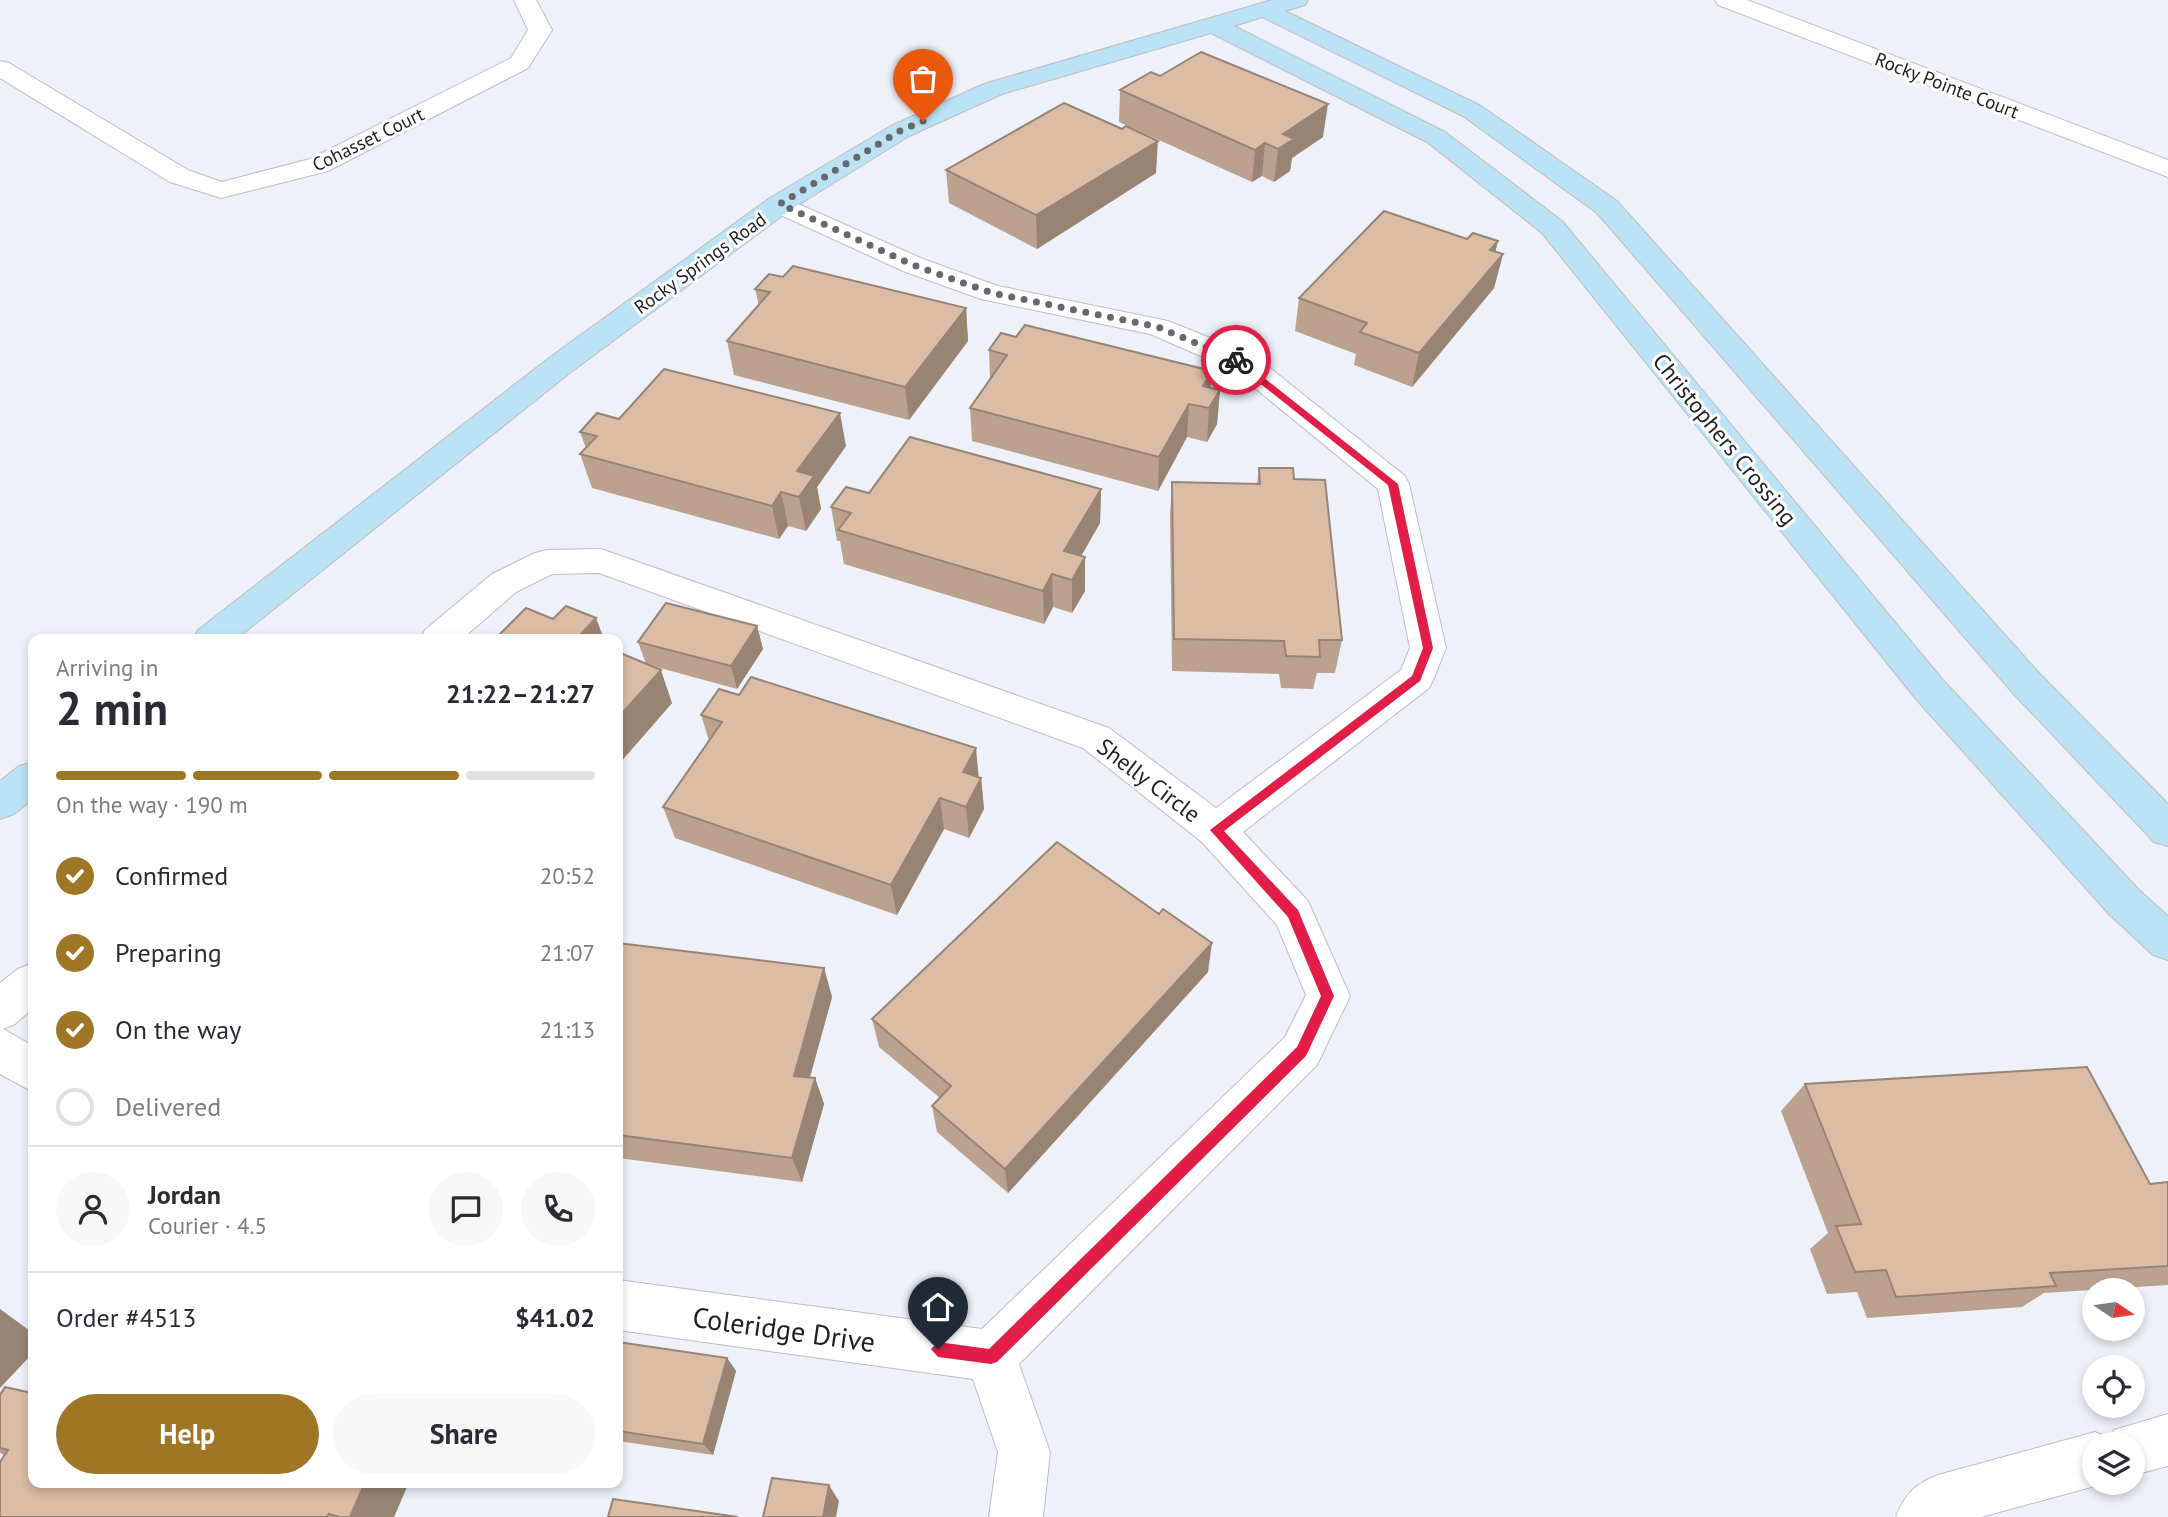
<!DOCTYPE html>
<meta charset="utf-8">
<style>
:root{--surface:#fff;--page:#f7f7f7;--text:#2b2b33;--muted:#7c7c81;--line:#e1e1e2;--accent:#9f7625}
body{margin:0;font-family:"PT Sans",sans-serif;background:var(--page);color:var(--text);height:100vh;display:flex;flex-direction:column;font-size:26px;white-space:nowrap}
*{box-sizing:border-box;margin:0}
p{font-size:23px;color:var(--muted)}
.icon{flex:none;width:38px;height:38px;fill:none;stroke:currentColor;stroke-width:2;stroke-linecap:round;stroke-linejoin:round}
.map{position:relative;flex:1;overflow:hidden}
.sheet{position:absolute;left:28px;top:634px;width:595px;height:854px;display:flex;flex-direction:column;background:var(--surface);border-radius:14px;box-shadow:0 4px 10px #0003}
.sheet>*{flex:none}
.needle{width:46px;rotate:103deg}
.buttons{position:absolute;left:2082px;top:1278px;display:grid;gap:14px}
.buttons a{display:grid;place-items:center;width:63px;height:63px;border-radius:50%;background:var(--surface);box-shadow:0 4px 10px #0003;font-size:35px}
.pin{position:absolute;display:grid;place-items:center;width:60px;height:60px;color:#fff;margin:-72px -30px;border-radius:50% 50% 50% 0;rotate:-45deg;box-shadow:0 0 7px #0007}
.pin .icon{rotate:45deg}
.courier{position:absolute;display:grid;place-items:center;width:70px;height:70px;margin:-35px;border:5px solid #e11d48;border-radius:50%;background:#fff;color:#222;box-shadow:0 2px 9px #0007}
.head em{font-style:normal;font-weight:700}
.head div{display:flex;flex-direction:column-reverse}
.head{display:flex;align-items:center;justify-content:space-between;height:119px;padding:0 28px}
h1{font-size:46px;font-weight:700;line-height:52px}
.bar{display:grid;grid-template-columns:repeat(4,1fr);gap:10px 7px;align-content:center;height:84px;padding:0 28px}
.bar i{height:9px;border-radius:5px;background:var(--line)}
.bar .on{background:var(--accent)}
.bar p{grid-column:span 4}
.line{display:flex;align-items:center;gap:18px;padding:0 28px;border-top:2px solid var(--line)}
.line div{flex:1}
.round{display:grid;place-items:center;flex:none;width:74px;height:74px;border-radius:37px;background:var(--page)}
ol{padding:0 28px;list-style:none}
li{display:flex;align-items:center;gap:21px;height:77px}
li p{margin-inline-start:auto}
li .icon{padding:7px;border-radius:50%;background:var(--accent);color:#fff;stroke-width:4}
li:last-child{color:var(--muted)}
li i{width:38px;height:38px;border:4px solid var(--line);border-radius:50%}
.primary-button{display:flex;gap:14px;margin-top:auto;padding:14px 28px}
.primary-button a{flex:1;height:80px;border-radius:42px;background:var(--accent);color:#fff;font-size:28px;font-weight:700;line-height:80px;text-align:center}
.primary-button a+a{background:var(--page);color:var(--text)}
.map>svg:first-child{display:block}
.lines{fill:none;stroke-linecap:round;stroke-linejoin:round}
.street-casing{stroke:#bbbec5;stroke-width:2}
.secondary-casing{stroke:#bbbec5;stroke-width:2}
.street{fill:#fff;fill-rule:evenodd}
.secondary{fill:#bce2f5;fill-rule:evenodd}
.wall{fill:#bca28e}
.shaded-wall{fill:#998474}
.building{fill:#dbbca5;stroke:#998474;stroke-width:2}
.route{fill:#e11d48}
.done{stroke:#67686d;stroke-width:7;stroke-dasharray:0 12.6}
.labels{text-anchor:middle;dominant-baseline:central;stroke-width:6;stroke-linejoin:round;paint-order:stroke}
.far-street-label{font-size:19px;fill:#1e1f21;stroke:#fff}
.street-label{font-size:23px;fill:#1e1f21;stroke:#fff}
.near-street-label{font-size:28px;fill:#1e1f21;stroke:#fff}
</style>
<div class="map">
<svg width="2168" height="1517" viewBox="0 0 2168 1517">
<rect width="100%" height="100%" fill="#eef1f9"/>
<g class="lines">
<g class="street-casing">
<g id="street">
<path d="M514,0H536L552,30L528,68L328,171L221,198L170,182L0,78V61L9,63L188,170L222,182L310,159L511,58L528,30Z"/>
<path d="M1715,0H1747L2168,160V177L1718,5Z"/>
<path d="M780,196L923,259L998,286L1168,321L1255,356L1405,476L1409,484L1446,648L1434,678L1429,688L1243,832L1308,901L1350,996L1317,1065L1019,1364L1050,1452L1043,1517H989L998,1452L973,1379L618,1330V1280L982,1329L1285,1037L1306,995L1277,925L1202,842L1083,748L599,573L552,574L516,592L462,639H420L425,630L492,574L535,553L547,550L601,549L1109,728L1216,808L1401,670L1410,648L1378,489L1233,370L1150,334L981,299L903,271L770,210L767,204L770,198Z"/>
<path d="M33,963V1008L15,1024L3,1029L33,1046V1092L0,1074V983L18,969Z"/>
<path d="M2168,1414V1466L2133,1475V1444H2095V1482H2103L2095,1486L1981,1517H1896C1905,1494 1915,1484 1938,1475L2095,1432L2111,1439L2114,1430Z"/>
</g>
</g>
<g class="secondary-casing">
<g id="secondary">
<path d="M1272,0H1308L1305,5L1285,11L1481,106L1617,201L2038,672L2168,804V846L2154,842L2012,692L1597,213L1463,116L1262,17L1234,26L1445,132L1562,221L1942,679L2139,890L2168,916V960L2153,955L2109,914L1916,699L1542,233L1427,142L1211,33L1002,94L909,136L790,210L571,372L236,639H193L198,630L549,358L770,198L891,126L984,84Z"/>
<path d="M33,762V799L14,814L0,819V781L19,766Z"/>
</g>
</g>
<use href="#street" class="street"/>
<use href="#secondary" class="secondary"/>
</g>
<g class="wall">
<path d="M1120,90L1323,137L1292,158L1290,171L1274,182L1262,176L1252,182L1119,122Z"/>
<path d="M946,170L1156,173L1037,249L949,203Z"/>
<path d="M1467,239L1498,241L1495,252L1503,254L1494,288L1412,387L1354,365L1356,354L1295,331L1299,298Z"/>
<path d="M783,277L966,308L968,341L909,420L734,375L727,341L759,306L755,289Z"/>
<path d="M989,350L1220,390L1217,424L1207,442L1187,437L1158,491L972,441L970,408L990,378Z"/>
<path d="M619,419L846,446L817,487L821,509L806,531L788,526L779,539L592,488L580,454L586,448L580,432Z"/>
<path d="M1259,468L1294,479L1342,640L1335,673H1317L1313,689L1281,688L1279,674L1172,671L1170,516L1172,482L1257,484Z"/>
<path d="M1101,489L1100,523L1081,556L1085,557V591L1072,613L1053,607L1044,624L844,564L840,541H837L831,507L869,493Z"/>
<path d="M757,626L763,649L737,689L649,665L672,703L618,765V652L646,664L638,642Z"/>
<path d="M701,715L981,778L984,809L969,838L944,829L897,915L675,838L663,807L709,741Z"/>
<path d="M618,943L824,968L832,997L810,1077L815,1078L824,1104L802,1182L618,1158Z"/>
<path d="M1208,972L1008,1193L937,1132L932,1106L940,1098L879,1047L872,1019Z"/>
<path d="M1805,1084L2150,1184L2168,1182V1285L2044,1293L2022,1307L1867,1318L1857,1292L1827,1294L1810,1249L1828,1233L1781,1111Z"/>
<path d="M618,1342L727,1358L736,1371L713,1455L618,1441Z"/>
<path d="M0,1395L33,1482H409L394,1517H0L4,1455L0,1453Z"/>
</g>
<g class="shaded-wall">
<path d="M1328,104L1323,137L1292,158L1290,171L1274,182L1278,149L1283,134Z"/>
<path d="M1158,141L1156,173L1037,249L1036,215Z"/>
<path d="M1265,143L1262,176L1252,182L1255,150Z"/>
<path d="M1498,241L1491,269L1503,254L1494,288L1412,387L1419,353L1490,250Z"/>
<path d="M966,308L968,341L909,420L905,387Z"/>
<path d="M1212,371L1209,405L1203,386Z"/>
<path d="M1220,390L1217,424L1207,442L1209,408Z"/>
<path d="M1189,404L1187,437L1158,491L1159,457Z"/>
<path d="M840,413L846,446L817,487L821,509L806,531L799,497L797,471Z"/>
<path d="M1101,489L1100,523L1068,579L1064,551Z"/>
<path d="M781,492L788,526L779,539L772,506Z"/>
<path d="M1085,557V591L1072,613V580Z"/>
<path d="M1052,574L1053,607L1044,624L1043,591Z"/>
<path d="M596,618L604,639H580L579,636Z"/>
<path d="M757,626L763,649L737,689L731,666Z"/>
<path d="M661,670L672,703L618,765V718Z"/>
<path d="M976,748L979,780L963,772Z"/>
<path d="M981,778L984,809L969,838L966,807Z"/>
<path d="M940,798L944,829L897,915L891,885Z"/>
<path d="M1212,943L1208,972L1008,1193L1005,1169Z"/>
<path d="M824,968L832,997L803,1102L794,1076Z"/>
<path d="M815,1078L824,1104L802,1182L792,1158Z"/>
<path d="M0,1309L33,1333V1353L0,1388Z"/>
<path d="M727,1358L736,1371L713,1455L703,1444Z"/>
<path d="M365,1482H409L394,1517H350Z"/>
<path d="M829,1485L839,1501L836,1517H823Z"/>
</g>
<g class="building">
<path d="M1201,52L1328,104L1283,134L1294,139L1278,149L1265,143L1255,150L1120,90L1151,72L1160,76Z"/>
<path d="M1064,103L1122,129L1126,126L1158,141L1036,215L946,170Z"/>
<path d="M1384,211L1467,239L1473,233L1498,241L1490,250L1503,254L1419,353L1360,332L1367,323L1299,298Z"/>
<path d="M793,266L966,308L905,387L727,341L770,292L755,289L769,274L783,277Z"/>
<path d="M1025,325L1212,371L1203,386L1220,390L1209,408L1189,404L1159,457L970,408L1007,355L989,350L1001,333L1016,337Z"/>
<path d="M664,369L840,413L797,471L814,476L799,497L781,492L772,506L580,454L597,436L580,432L597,413L619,419Z"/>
<path d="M910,437L1101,489L1064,551L1085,557L1072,580L1052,574L1043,591L838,530L851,513L831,507L846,487L869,493Z"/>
<path d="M1259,468H1293L1294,479L1325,480L1342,640H1319L1320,657L1286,656L1284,641L1174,639L1172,482L1260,484Z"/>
<path d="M666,603L757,626L731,666L638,642Z"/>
<path d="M566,606L596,618L579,636L584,639H495L526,608L553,619Z"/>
<path d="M618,652L661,670L618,718Z"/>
<path d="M751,677L976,748L963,772L981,778L966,807L940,798L891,885L663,807L722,722L701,715L719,689L739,695Z"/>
<path d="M1057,842L1159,914L1163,909L1212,943L1005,1169L932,1106L951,1086L872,1019Z"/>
<path d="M618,943L824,968L794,1076L815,1078L792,1158L618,1135Z"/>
<path d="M2087,1067L2150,1184L2168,1182V1266L2050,1273L2056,1286L1896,1297L1886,1270L1855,1272L1836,1226L1861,1224L1805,1084Z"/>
<path d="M618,1342L727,1358L703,1444L618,1431Z"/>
<path d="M5,1387L32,1393L33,1391V1482H365L350,1517H339L329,1514L327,1517H0V1462L8,1450L0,1448V1395Z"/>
<path d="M772,1478L829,1485L823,1517H763Z"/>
<path d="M613,1499L738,1517H608Z"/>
</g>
<path class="route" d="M1233,358H1239L1398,484L1433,648L1420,681L1224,831L1298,910L1334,996L1306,1056L997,1362L991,1364L938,1357L931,1349L938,1342L989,1349L1297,1047L1321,996L1288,917L1210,830L1412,676L1423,648L1388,485L1233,362Z"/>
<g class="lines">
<path class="done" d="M923,121L900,131L780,204L913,265L992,293L1158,327L1236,360"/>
</g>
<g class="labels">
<g class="far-street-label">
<text transform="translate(1947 85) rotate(21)">Rocky Pointe Court</text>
<text transform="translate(368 139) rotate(-26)">Cohasset Court</text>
<text transform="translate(700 263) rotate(-36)">Rocky Springs Road</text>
</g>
<g class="street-label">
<text transform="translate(1725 439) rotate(51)">Christophers Crossing</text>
<text transform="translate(1149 780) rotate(37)">Shelly Circle</text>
</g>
<g class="near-street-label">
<text transform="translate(784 1329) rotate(8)">Coleridge Drive</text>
</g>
</g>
</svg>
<div class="buttons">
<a><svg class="needle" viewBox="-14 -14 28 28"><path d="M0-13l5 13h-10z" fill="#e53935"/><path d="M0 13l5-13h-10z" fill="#7c7c81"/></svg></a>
<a><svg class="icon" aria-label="locate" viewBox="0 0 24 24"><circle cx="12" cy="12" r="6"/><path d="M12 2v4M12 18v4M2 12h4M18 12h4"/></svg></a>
<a><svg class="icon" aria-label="layers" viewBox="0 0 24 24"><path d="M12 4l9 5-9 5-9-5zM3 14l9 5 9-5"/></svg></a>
</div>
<div class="pin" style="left:923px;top:121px;background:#ea580c"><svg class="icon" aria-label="bag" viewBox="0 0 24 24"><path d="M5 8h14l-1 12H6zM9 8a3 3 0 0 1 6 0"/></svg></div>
<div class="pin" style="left:938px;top:1349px;background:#1f2937"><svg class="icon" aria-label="home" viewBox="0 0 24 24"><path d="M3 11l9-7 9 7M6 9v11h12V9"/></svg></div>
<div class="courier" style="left:1236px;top:360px"><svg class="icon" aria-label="bike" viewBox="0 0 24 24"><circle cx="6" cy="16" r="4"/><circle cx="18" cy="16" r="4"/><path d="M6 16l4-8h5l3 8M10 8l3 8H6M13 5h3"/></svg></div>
<section class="sheet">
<div class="head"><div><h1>2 min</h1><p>Arriving in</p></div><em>21:22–21:27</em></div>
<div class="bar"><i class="on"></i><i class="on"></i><i class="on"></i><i></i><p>On the way · 190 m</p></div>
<ol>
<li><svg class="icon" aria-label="check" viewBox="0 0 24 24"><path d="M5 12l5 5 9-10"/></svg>Confirmed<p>20:52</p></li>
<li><svg class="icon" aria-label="check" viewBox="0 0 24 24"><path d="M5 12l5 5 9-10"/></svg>Preparing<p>21:07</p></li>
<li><svg class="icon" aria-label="check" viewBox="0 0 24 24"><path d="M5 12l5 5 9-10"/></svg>On the way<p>21:13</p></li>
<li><i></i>Delivered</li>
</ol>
<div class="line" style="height:126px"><a class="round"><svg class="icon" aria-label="person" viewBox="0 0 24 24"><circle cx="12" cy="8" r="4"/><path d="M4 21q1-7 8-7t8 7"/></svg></a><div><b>Jordan</b><p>Courier · 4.5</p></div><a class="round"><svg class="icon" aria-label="chat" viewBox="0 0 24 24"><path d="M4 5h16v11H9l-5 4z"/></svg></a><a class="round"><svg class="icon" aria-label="phone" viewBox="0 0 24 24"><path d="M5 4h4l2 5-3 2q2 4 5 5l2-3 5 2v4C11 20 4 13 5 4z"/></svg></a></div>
<div class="line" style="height:91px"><div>Order #4513</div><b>$41.02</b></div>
<div class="primary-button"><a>Help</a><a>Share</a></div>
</section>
</div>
